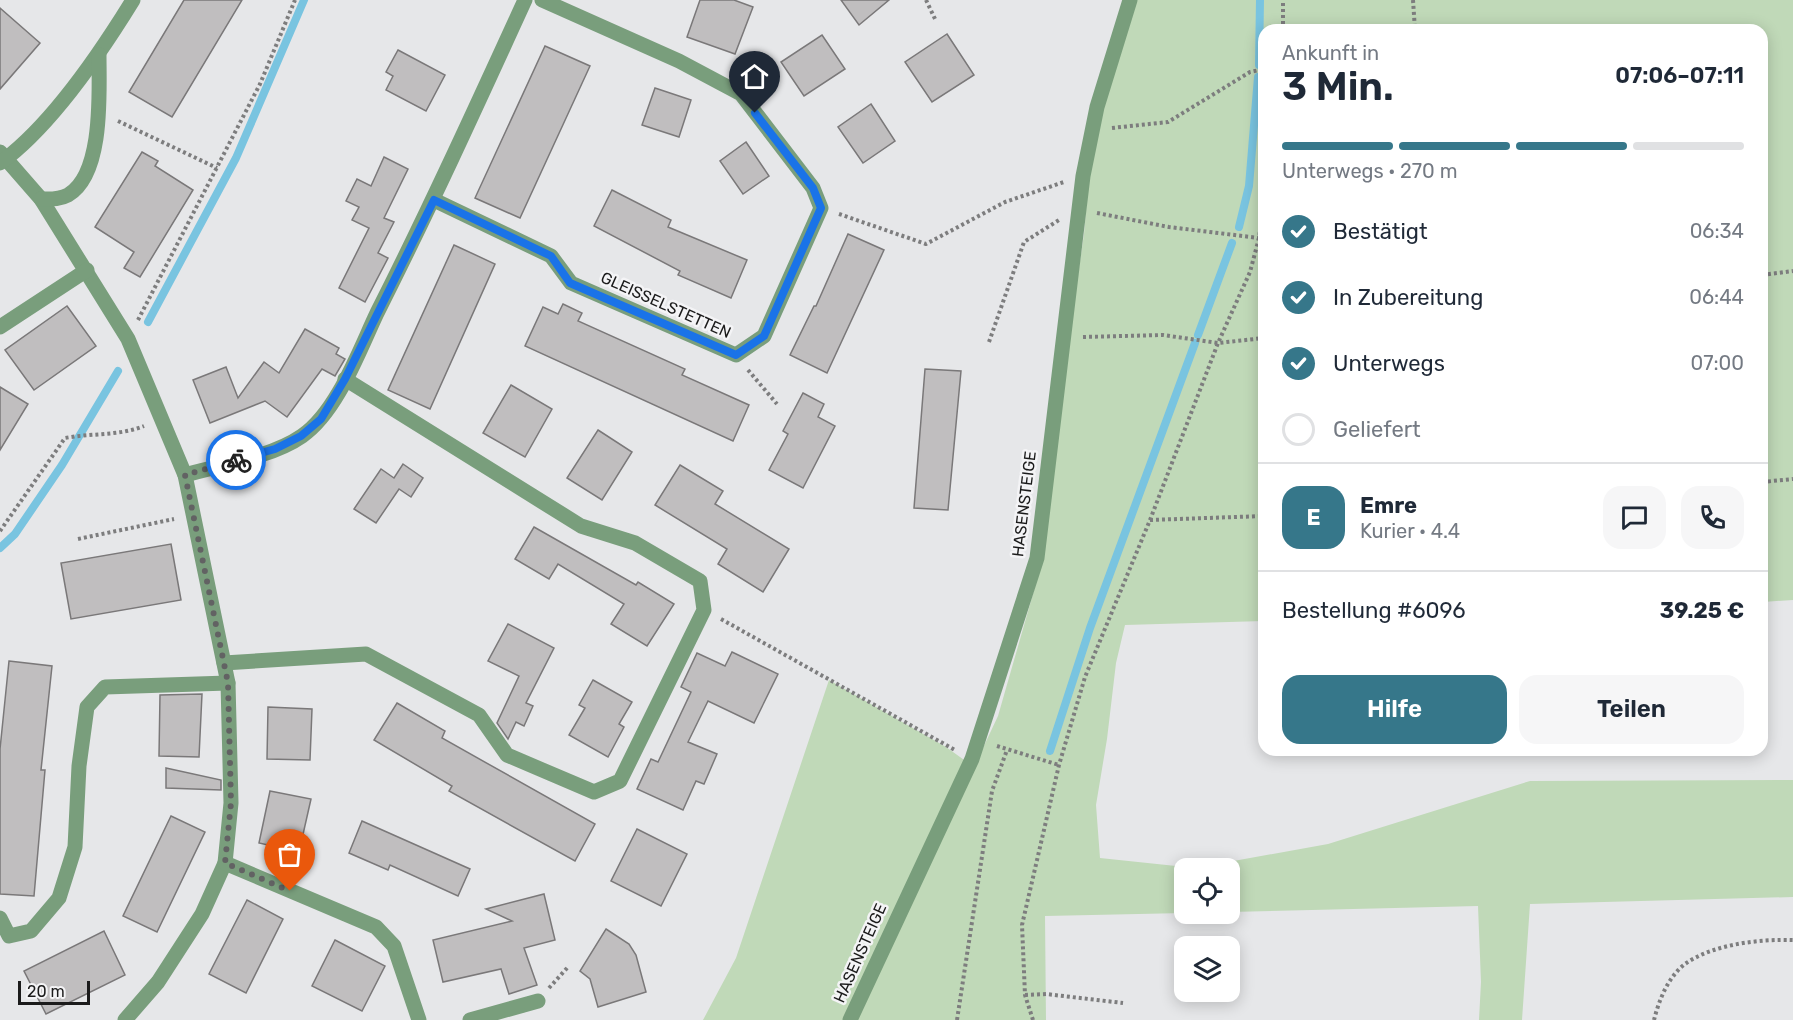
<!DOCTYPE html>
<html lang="de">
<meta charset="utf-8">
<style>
:root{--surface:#fff;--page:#f6f6f7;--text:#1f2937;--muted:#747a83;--line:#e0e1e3;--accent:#36778a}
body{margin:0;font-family:Rubik,sans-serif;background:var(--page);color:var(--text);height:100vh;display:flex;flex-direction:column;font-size:22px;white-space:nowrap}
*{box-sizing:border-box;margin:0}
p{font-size:20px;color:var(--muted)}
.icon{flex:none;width:33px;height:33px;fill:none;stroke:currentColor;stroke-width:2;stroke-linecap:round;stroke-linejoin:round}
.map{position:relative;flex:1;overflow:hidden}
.drawer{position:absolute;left:1258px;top:24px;width:510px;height:732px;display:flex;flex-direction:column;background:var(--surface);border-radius:18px;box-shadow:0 3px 15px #0003}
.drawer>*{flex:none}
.fabs{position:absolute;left:1174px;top:858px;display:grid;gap:12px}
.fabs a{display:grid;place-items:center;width:66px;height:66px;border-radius:12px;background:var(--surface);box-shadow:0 3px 15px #0003;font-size:30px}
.scale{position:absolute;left:18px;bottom:15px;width:72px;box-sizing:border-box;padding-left:6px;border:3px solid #1b1b1b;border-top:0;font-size:16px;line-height:21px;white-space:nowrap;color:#1b1b1b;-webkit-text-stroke:4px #f4f4f6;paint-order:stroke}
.pin{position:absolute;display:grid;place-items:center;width:51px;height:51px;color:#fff;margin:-62px -26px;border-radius:50% 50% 50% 0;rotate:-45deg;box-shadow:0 0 6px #0007}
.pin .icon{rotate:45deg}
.courier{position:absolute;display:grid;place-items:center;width:60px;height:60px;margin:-30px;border:4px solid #1a73e8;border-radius:50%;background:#fff;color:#222;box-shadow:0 2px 8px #0007}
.summary em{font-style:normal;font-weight:600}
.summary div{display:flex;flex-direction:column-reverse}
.summary{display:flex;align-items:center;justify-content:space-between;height:102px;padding:0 24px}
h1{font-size:39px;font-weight:600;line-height:45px}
.bar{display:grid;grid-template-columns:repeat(4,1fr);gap:9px 6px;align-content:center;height:72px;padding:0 24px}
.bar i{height:8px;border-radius:4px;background:var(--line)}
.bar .selected{background:var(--accent)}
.bar p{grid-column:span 4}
.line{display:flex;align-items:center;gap:15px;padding:0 24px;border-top:2px solid var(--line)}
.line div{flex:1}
.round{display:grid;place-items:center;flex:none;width:63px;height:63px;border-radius:18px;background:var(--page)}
ol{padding:0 24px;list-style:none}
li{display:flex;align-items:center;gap:18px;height:66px}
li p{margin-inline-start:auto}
li .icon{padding:6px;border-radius:50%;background:var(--accent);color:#fff;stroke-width:4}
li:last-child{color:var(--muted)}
li i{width:33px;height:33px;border:3px solid var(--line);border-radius:50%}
.primary-button{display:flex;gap:12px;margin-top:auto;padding:12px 24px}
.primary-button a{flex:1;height:69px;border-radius:18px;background:var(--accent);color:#fff;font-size:24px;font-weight:600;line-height:69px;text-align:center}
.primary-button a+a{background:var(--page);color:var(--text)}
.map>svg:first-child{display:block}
.green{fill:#c0d9b8}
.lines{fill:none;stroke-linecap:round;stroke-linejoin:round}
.stream{stroke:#79c4e0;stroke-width:8}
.building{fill:#c0bebf;stroke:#7a7879;stroke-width:1.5}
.path{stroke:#7d7d7e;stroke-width:4;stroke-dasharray:3 3;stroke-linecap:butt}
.minor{stroke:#799e7c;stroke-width:15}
.done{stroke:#626263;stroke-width:6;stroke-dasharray:0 10.8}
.route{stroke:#1a73e8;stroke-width:8}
.labels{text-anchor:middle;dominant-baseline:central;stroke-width:5;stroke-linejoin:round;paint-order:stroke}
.street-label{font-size:16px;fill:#1b1b1b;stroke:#f4f4f6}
</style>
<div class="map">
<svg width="1793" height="1020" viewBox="0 0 1793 1020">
<rect width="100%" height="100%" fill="#e6e7e9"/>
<path class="green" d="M1135,0H1793V600L1763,602L1762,30H1264V621L1125,625L1116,663L1107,739L1096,805L1100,858L1195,868L1328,844L1530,781L1793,780V897L1530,904L1522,1020H1479L1481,982L1478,906L1230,912V868H1185V913L1045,916L1046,1020H703L736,958L829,680L946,747L974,767L998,716L1043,559L1069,336L1084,234L1089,176L1101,106Z"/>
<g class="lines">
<g class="stream">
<path d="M1259,65L1260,0"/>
<path d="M1239,227L1249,186L1258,77"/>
<path d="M148,322L236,158L304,0"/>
<path d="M1198,335L1232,243"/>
<path d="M0,548L15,534L62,465L118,371"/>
<path d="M1050,751L1090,628L1195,343"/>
</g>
</g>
<g class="building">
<path d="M184,0H242L172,117L129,92Z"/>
<path d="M700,0H734L753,7L735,54L687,37Z"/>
<path d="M841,0H889L859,25Z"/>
<path d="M0,8L40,43L0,89Z"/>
<path d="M947,34L974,75L932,102L905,62Z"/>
<path d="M822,35L845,69L804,96L781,62Z"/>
<path d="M545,46L590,66L520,218L475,198Z"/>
<path d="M398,50L445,75L426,111L386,90L393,76L386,72Z"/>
<path d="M655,88L691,100L679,137L642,125Z"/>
<path d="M871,104L895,141L863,163L838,127Z"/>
<path d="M746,142L769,176L743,194L720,161Z"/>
<path d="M142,152L158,161L155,166L193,190L140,277L124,268L134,252L95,227Z"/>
<path d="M384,157L408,169L384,218L394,222L378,253L388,258L365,302L339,288L369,228L352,220L359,207L346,201L357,179L371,186Z"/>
<path d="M612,190L671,220L668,227L747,260L731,298L678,275L680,271L594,226Z"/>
<path d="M848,234L884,250L827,373L790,355L814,306H816Z"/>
<path d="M454,245L495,264L430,409L388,390Z"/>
<path d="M563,304L582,313L578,321L685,369L682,375L749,405L733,441L525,346L543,307L558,314Z"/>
<path d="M67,306L96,346L34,390L5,350Z"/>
<path d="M305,329L339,348L336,354L345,359L335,376L322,369L287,417L265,401L210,423L193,380L226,367L238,398L264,362L279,373Z"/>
<path d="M925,369L961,371L948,510L914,508Z"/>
<path d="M511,385L552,409L525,457L483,433Z"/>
<path d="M0,387L28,404L0,450Z"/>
<path d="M803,393L824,404L818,417L835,426L803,488L769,470L788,434L783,431Z"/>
<path d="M598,430L632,452L602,500L567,478Z"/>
<path d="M403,464L423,478L411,497L399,489L376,523L354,509L381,469L394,478Z"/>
<path d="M680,465L723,491L715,504L789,549L763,592L718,564L727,549L655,505Z"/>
<path d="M534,527L636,585L638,582L674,604L647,646L611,624L624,604L558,564L549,579L515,559Z"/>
<path d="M171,544L181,600L71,619L61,563Z"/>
<path d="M508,624L554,648L526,703L533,706L524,726L516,722L508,739L497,723L519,676L488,661Z"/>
<path d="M732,652L778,674L754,723L708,701L688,742L717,754L704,784L696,781L683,810L637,789L651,759L658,762L691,692L681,687L697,653L725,666Z"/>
<path d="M9,661L52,666L41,770H45L34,896L0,894V749Z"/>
<path d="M593,680L632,702L619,724L624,727L608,757L569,735L585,708L579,705Z"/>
<path d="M202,694L199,757L159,756L160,695Z"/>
<path d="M397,703L445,731L442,738L595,824L575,861L449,791L452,786L374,740Z"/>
<path d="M268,707L312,709L310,760L267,759Z"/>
<path d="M166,768L221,780V790L166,788Z"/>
<path d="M270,791L311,799L299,852L259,843Z"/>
<path d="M171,816L205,832L157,932L123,916Z"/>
<path d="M362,821L470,869L458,896L390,865L388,870L349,853Z"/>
<path d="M637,829L687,854L661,906L611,881Z"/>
<path d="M544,894L555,940L524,948L537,985L509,994L501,969L443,982L433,940L512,921L486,909Z"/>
<path d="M247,900L283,919L246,993L209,974Z"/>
<path d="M606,929L629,944L636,955L646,992L598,1007L590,979L580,971Z"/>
<path d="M104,931L125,975L46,1014L24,971Z"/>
<path d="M335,940L385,966L362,1011L312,986Z"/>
</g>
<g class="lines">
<g class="path">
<path d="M926,0L936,21"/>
<path d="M1413,0L1415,30"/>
<path d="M1283,30V0"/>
<path d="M118,121L217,168"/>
<path d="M1112,128L1168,122L1250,72L1264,69"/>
<path d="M1097,213L1169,227L1259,238"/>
<path d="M839,214L926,244L1005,202L1064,182"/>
<path d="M1762,275L1793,271"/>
<path d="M138,320L260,84L295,0"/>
<path d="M1083,337L1163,335L1218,343L1264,338"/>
<path d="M989,342L1024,242L1059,220"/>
<path d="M748,370L777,404"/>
<path d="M1762,482L1793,479"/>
<path d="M1150,520L1264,516"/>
<path d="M0,531L65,438C92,433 119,436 144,426"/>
<path d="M78,539L174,519"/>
<path d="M721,619L955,750"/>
<path d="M997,746L1059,765"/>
<path d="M549,988L568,967"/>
<path d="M1025,995L1046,994L1123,1003"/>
<path d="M957,1020L992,791L1007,750"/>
<path d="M1033,1020L1025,995L1022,925L1059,765L1085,677L1150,520L1218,343L1250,272L1259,238L1264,200"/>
<path d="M1654,1020C1659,1000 1668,977 1685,964C1713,944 1760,939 1793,940"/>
</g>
<g class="minor">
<path d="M0,152L41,199L128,339L185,475L228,683L231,803L225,863L202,914L158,982L125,1020"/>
<path d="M0,163C50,127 101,52 133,0"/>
<path d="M41,199C50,199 59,200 68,195C104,174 99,91 99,55"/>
<path d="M434,200L551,256L571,283L736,355L764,336L821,208L813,188L741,94L679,61L542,0"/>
<path d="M0,327L87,270"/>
<path d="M185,475C220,465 272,457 302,436C337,412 359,351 377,313C429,210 477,105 525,0"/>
<path d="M224,663L366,654L479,715L507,755L594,792L620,781L704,610L700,581L635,543L581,526L345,379"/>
<path d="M225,863L376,927L394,946L419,1020"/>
<path d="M0,918L9,936L31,931L59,898L75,847L79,766L87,707L105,687L228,683"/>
<path d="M470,1020L538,1001"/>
<path d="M850,1020L972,759L1037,558L1083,176L1097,107L1130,0"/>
</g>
</g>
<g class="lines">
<path class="done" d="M236,460L185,475L228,683L231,803L225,863L290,891"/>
<path class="route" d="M236,460L275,449L301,436L321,419L345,379L434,200L551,256L570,283L736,355L764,336L821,208L813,188L755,113"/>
</g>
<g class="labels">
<g class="street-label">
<text transform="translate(666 305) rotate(24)">GLEISSELSTETTEN</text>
<text transform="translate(1024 504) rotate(-83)">HASENSTEIGE</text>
<text transform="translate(860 953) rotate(-66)">HASENSTEIGE</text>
</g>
</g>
</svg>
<div class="fabs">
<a><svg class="icon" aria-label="locate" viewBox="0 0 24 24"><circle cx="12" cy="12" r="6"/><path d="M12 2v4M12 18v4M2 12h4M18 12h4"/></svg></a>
<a><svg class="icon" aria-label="layers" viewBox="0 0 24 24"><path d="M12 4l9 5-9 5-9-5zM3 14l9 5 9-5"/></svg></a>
</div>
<div class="scale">20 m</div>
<div class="pin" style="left:290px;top:891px;background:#ea580c"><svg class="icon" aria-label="bag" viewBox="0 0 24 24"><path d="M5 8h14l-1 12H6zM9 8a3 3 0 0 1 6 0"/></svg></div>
<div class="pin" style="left:755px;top:113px;background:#1f2937"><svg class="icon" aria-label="home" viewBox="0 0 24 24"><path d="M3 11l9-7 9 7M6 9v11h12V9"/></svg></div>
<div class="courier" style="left:236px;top:460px"><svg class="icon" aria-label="bike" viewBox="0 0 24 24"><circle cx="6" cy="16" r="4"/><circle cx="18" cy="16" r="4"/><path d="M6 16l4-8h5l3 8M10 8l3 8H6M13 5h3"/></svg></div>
<section class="drawer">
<div class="summary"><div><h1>3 Min.</h1><p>Ankunft in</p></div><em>07:06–07:11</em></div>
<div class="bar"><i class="selected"></i><i class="selected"></i><i class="selected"></i><i></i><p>Unterwegs · 270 m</p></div>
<ol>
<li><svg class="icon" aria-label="check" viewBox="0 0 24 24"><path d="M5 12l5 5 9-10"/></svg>Bestätigt<p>06:34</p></li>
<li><svg class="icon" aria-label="check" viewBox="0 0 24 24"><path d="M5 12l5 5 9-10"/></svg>In Zubereitung<p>06:44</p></li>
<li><svg class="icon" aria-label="check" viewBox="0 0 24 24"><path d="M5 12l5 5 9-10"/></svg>Unterwegs<p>07:00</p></li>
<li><i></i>Geliefert</li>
</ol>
<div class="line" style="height:108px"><b class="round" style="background:var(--accent);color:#fff">E</b><div><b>Emre</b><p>Kurier · 4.4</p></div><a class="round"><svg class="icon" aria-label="chat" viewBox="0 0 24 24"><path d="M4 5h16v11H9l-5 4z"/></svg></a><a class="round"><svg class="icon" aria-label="phone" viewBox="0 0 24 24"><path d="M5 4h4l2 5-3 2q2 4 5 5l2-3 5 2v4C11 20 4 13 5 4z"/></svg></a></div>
<div class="line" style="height:78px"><div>Bestellung #6096</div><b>39.25 €</b></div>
<div class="primary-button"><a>Hilfe</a><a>Teilen</a></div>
</section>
</div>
